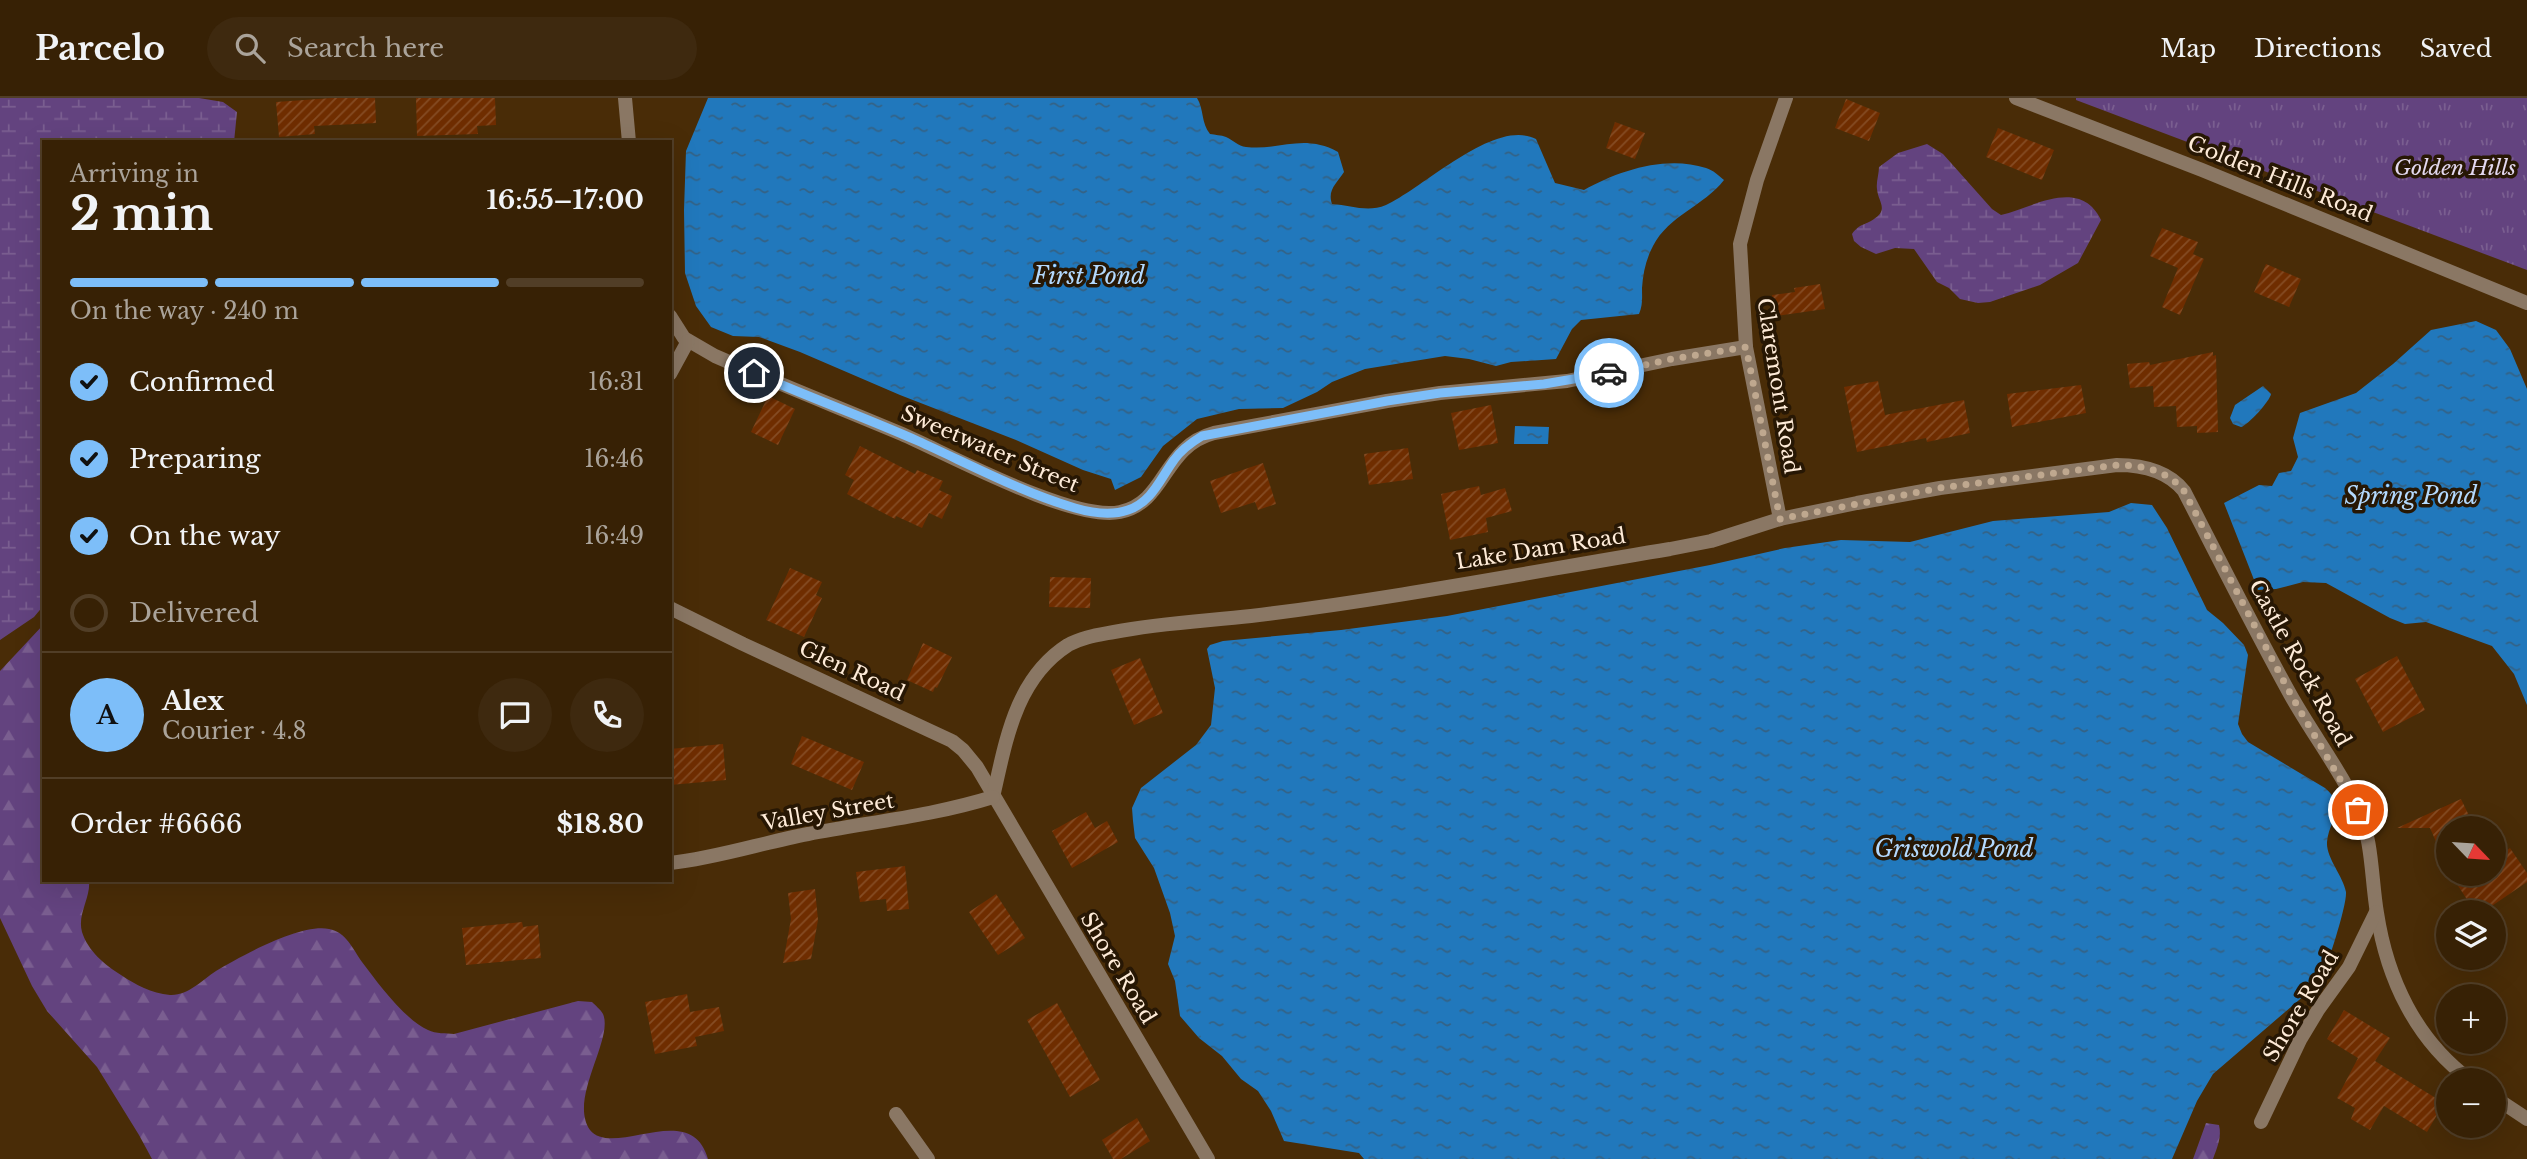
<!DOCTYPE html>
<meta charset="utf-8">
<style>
:root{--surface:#372105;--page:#3e290f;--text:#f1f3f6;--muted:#aaa39a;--line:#513e27;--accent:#7dbef9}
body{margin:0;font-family:"Libre Baskerville",serif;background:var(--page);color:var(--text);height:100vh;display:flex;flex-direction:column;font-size:26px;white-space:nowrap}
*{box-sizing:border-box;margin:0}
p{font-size:23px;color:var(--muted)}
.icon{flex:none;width:38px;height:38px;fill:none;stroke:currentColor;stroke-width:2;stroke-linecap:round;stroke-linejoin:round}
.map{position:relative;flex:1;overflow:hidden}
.details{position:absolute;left:42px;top:42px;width:630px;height:742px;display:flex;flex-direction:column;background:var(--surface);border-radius:0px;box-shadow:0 7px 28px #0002,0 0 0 2px var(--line)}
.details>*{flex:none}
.needle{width:46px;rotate:115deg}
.tools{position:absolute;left:2436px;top:718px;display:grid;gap:14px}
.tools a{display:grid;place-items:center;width:70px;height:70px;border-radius:50%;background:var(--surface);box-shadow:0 7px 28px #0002,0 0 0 2px var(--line);font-size:35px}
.pin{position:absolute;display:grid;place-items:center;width:60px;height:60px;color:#fff;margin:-30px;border:4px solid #fff;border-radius:50%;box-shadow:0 2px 7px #0007}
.courier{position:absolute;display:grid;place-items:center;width:70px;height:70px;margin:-35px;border:5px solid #7dbef9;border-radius:50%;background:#fff;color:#222;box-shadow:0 2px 9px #0007}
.headline em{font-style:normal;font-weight:800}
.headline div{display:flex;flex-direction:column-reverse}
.headline{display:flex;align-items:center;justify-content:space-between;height:119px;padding:0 28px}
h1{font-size:46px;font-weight:800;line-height:52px}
.bar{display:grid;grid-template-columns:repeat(4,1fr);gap:10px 7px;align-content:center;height:84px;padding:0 28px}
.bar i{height:9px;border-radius:5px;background:var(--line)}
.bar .selected{background:var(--accent)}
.bar p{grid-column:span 4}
.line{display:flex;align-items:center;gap:18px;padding:0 28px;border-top:2px solid var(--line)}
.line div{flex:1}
.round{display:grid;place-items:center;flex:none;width:74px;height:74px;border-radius:37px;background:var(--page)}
ol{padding:0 28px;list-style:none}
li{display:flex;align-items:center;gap:21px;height:77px}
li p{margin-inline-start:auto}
li .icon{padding:7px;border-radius:50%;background:var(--accent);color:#111;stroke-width:4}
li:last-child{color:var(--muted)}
li i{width:38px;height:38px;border:4px solid var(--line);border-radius:50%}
header{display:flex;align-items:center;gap:42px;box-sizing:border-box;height:98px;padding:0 35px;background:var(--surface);border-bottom:2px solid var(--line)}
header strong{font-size:33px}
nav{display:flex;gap:38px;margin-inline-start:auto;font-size:24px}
.search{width:490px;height:63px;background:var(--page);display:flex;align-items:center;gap:18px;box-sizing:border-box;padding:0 24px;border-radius:38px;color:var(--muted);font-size:26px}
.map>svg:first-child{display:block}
.forest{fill:url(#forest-firs)}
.wetland{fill:url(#wetland-marsh)}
.park{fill:url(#park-tufts)}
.water{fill:url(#water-ripples)}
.building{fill:url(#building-hatch)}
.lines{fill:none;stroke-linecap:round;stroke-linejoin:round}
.street{stroke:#8a7764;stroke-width:14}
.done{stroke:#bfa88f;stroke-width:7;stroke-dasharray:0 12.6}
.route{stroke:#7dbef9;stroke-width:9}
.labels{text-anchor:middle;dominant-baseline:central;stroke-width:7;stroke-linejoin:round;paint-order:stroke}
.park-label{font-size:21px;font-style:italic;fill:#e3d8ef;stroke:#271704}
.street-label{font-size:21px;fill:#feebd8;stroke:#271704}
.water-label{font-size:23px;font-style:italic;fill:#b3d9fe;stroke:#271704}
</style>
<header>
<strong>Parcelo</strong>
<div class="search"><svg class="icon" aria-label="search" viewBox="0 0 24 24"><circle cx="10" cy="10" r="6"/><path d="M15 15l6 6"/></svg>Search here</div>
<nav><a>Map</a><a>Directions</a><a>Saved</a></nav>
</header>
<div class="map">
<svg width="2527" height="1061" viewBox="0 0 2527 1061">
<defs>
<pattern id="forest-firs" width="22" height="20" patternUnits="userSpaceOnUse" patternTransform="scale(1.75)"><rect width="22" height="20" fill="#63437f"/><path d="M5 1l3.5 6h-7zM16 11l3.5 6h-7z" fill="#7a5e90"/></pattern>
<pattern id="wetland-marsh" width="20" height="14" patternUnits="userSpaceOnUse" patternTransform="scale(1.75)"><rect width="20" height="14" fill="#63437f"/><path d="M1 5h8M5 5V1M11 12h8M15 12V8" fill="none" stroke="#7a5e90"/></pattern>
<pattern id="park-tufts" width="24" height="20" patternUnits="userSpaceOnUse" patternTransform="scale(1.75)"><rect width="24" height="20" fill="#63437f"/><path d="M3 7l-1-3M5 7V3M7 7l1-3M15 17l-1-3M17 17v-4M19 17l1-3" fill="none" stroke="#7a5e90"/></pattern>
<pattern id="water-ripples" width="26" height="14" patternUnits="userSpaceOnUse" patternTransform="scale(1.75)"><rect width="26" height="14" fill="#2178bc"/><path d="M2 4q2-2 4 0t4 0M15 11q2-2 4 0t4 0" fill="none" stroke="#346285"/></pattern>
<pattern id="building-hatch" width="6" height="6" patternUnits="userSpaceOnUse" patternTransform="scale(1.75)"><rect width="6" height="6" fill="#6f2d00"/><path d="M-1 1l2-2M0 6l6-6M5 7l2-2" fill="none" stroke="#854c24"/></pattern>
</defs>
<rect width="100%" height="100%" fill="#492c07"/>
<g class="forest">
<path d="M44,526V782H89C91,800 77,816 82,834C88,853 105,867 121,877C136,887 151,895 170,897C188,898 202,882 216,873C241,858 301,825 329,831C346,834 353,851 362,864C377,884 405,922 428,932C436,936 446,935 454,936L578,903L592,904C595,907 601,912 603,916C614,941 568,1001 590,1032C614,1061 691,1000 708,1061H152L139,1037L97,969L47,913L32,888L0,820V573Z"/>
<path d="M2206,1025L2219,1027C2222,1039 2217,1050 2213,1061H2193Z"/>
</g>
<g class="wetland">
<path d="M0,0H199L223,4L237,14L234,44H44V507L34,519L0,542Z"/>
<path d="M1927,46L1943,56L1992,111L2001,117C2034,109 2080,79 2101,122L2078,165L2040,187L1990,204L1978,205L1960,201L1949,190L1937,184L1914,151L1895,150L1876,156L1861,149L1854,143L1852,136C1860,125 1864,128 1874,121C1889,111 1878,104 1877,91C1876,84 1879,76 1879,69L1898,55Z"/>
</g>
<path class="park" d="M2076,0H2527V172L2076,2Z"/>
<g class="water">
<path d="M708,0H1197C1204,11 1201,25 1210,36C1215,37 1221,37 1226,39C1233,42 1238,48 1246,49C1281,53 1303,35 1338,54L1344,74C1337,85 1327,92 1332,106C1351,107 1367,115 1386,107C1424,90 1494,20 1536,41L1555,85L1584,92C1619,72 1667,57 1706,70C1713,72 1719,78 1724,82C1704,108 1669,117 1653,148C1646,161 1643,175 1642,190C1642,199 1643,207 1639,216L1581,222L1572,231L1556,261L1511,264L1496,268L1469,261L1445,258L1365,271L1332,284L1317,294L1283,310L1239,311L1197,321L1163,348L1141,379L1115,392L1111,381L1083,372L1016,342L900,297L800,254L759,239L733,238L711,229L696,208L685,175L684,112L686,53Z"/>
<path d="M2476,223L2496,232L2510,251L2527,291V607L2514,576L2492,548L2426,524L2405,526L2390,520L2326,485L2303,484L2276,491L2258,492L2224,405L2259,387L2272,388L2279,375L2291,373L2298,359L2293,340L2300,315L2356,295L2393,266L2431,232Z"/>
<path d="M2263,288L2271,296C2270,303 2248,327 2241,329L2233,326L2230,320L2235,307Z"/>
<path d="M1515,328L1549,329L1548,346H1514Z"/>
<path d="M2131,405L2152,407L2167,430L2207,512L2223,525L2244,547L2248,557L2238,626L2242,636L2248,644L2325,690C2349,711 2329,720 2327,744C2326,760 2343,778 2346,794C2347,808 2327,868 2321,883L2213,976L2197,1003L2172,1061H1364L1359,1055L1284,1043L1271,1013L1258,993L1241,981L1222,958L1199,940L1180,918L1175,883L1168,866L1175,838L1170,815L1154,770L1135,740L1133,723L1132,710L1141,690L1196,647L1211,627L1215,590L1207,551L1210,547L1223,543L1341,532L1447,518L1710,467L1785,450L1841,442L1910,444L1993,423L2109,414Z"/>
</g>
<g class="building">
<path d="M332,0H375L376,25L314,28L315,36L279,39L276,4Z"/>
<path d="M416,0H495L496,27L477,28L478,36L417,38Z"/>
<path d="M1846,1L1880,15L1869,43L1835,30Z"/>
<path d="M1615,24L1645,35L1635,61L1606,50Z"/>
<path d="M1998,30L2054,52L2042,82L1986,59Z"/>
<path d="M2162,130L2198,144L2193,156L2204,161L2180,217L2162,209L2178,170L2150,158Z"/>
<path d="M2266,166L2301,181L2289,209L2254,194Z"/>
<path d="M1820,186L1825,211L1776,218L1772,197L1795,194L1794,190Z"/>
<path d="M2213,254V258L2216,257L2218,334L2197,335V328L2177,329L2176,308L2154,309L2153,288L2130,290L2127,266L2149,264L2150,267Z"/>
<path d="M1878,283L1885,317L1964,302L1970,335L1927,344L1926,340L1857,354L1844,289Z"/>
<path d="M2081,287L2086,315L2012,329L2007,296Z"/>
<path d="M768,298L795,311L778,347L751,334Z"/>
<path d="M1491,307L1498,345L1459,352L1451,315Z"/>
<path d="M860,348L915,376L917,372L943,383L939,392L952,398L942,421L929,415L922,430L896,418L895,421L847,396L854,382L845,377Z"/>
<path d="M1408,350L1413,381L1369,387L1364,356Z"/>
<path d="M1263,365L1276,406L1258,412L1255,404L1221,415L1210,383Z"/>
<path d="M1479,388L1481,397L1505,390L1512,413L1486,420L1488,434L1450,442L1441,396Z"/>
<path d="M790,470L822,484L816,497L822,500L804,539L766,522Z"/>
<path d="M1050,479L1091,480L1090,510L1049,509Z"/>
<path d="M923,545L952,559L937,590L935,589L933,594L907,582Z"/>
<path d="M2397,558L2425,612L2383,634L2355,581Z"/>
<path d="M1140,560L1163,615L1134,627L1111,572Z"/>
<path d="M802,638L864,664L852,692L791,666Z"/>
<path d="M723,646L726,682L670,687V651Z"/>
<path d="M2461,701L2475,730H2448V771L2430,730H2397Z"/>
<path d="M1086,714L1095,730L1107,723L1118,744L1072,770L1052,733Z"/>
<path d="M2510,750L2527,775V784L2483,814H2475L2457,786L2473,775H2494V761Z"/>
<path d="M905,768L909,811L887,813L886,801L860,804L856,774Z"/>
<path d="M815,791L818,822L811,861L783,865L791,821L788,795Z"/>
<path d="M996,796L1025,840L998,857L969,814Z"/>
<path d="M522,824L523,829L538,827L541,860L466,867L462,830Z"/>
<path d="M687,896L690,914L719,909L724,933L695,939L697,948L655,956L645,904Z"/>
<path d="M1057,905L1100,982L1070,999L1027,922Z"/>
<path d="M2344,912L2390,940L2375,963L2444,1005L2427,1034L2384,1008L2370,1032L2351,1021L2355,1010L2337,1000L2358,960L2327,941Z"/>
<path d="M1137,1020L1150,1043L1121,1061H1113L1102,1042Z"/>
</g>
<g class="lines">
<g class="street">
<path d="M625,0L629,44"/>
<path d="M2016,0L2202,72L2527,205"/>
<path d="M670,218L684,240L715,258C777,285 840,310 902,336C950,357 1073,424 1120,414C1167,404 1162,349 1214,335L1387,303L1440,295L1567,283L1672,261L1746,249"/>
<path d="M670,276L688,243"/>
<path d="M1780,421L1746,249L1740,146L1757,82L1786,0"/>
<path d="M670,510L743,546L952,643L963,652L977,669L1208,1061"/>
<path d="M993,699C1006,643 1015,581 1068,547C1082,539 1098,537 1114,534C1159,525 1205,523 1251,518C1391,501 1531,474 1670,451L1711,443L1780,421L1857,405L1940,390L2117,367C2141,367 2168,373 2184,393C2219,461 2253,529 2290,596C2311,634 2339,670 2358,710C2373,744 2371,779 2377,815C2387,881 2416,942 2470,982"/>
<path d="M670,765C717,760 761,745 808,736C870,724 932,718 993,699"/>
<path d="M2494,999L2527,1021"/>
<path d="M896,1016L928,1061"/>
<path d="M2261,1024L2300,942L2318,912L2349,869L2376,814"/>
</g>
</g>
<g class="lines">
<path class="done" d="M1609,275L1672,261L1746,249L1780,421L1940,390L2117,367C2141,367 2168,372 2184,393L2291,597L2358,712"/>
<path class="route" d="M754,275C808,299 864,319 918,343C969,366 1021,394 1075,410C1092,415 1111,418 1128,412C1152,404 1160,381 1174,362C1181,352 1192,344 1202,338L1387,303L1440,295L1544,286L1609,275"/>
</g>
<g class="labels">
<g class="park-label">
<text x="2455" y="70">Golden Hills</text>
</g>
<g class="street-label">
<text transform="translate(2280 81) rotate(22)">Golden Hills Road</text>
<text transform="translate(1778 288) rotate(81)">Claremont Road</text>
<text transform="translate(990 351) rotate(23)">Sweetwater Street</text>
<text transform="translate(1541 451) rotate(-9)">Lake Dam Road</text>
<text transform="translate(2300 565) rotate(61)">Castle Rock Road</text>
<text transform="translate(852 573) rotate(25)">Glen Road</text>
<text transform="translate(828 714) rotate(-10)">Valley Street</text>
<text transform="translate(1118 870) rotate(59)">Shore Road</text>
<text transform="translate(2301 908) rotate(-59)">Shore Road</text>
</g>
<g class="water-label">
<text x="1089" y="178">First Pond</text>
<text x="2411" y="398">Spring Pond</text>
<text x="1954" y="751">Griswold Pond</text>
</g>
</g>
</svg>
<div class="tools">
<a><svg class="needle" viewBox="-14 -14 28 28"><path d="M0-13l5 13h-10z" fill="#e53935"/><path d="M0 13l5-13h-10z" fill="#aaa39a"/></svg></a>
<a><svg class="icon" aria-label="layers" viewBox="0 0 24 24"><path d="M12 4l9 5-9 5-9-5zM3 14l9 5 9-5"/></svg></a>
<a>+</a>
<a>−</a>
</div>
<div class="pin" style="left:2358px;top:712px;background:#ea580c"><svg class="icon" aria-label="bag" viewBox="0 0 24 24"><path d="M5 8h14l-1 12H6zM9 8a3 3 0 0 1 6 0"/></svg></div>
<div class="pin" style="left:754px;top:275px;background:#1f2937"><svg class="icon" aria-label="home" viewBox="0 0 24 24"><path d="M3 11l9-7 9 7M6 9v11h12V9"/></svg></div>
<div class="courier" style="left:1609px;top:275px"><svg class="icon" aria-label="car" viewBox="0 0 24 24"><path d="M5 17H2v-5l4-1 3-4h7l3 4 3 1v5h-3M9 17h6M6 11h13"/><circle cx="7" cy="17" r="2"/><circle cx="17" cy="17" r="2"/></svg></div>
<section class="details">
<div class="headline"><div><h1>2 min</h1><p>Arriving in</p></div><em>16:55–17:00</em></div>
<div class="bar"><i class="selected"></i><i class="selected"></i><i class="selected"></i><i></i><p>On the way · 240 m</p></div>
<ol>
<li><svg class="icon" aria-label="check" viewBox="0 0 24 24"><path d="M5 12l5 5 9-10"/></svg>Confirmed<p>16:31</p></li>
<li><svg class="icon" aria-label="check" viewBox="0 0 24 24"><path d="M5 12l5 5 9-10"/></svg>Preparing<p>16:46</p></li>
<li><svg class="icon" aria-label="check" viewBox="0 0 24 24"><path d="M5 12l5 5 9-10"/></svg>On the way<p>16:49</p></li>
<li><i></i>Delivered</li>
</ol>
<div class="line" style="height:126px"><b class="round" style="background:var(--accent);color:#111">A</b><div><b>Alex</b><p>Courier · 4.8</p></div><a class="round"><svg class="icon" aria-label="chat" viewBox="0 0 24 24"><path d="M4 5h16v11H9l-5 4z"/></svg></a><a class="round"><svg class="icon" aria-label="phone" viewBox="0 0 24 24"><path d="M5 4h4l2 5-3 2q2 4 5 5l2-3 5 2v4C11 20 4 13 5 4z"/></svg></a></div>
<div class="line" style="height:91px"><div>Order #6666</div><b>$18.80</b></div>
</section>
</div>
